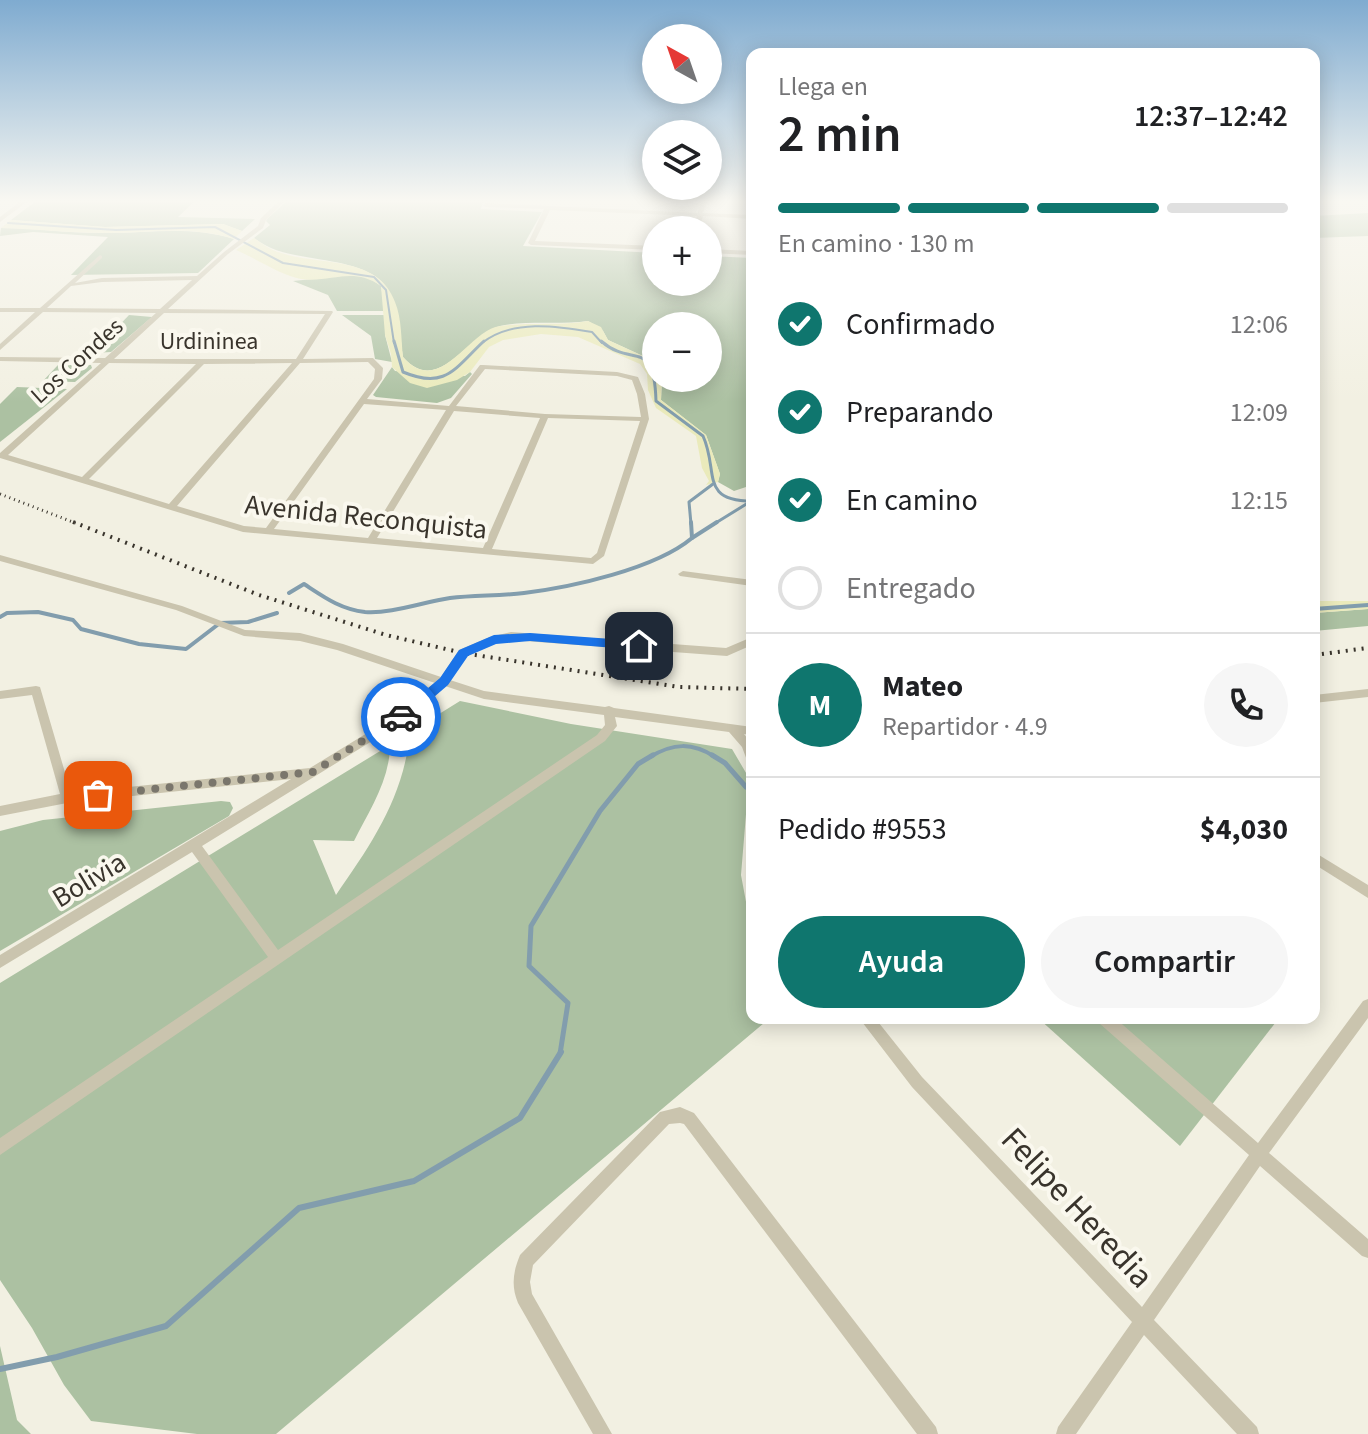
<!DOCTYPE html>
<html lang="es">
<meta charset="utf-8">
<style>
:root{--surface:#fff;--page:#f6f6f6;--text:#202124;--muted:#757577;--line:#e0e0e0;--accent:#0f766e}
body{margin:0;font-family:"Source Sans 3",sans-serif;background:var(--page);color:var(--text);height:100vh;display:flex;flex-direction:column;font-size:30px;white-space:nowrap}
*{box-sizing:border-box;margin:0}
p{font-size:26px;color:var(--muted)}
.icon{flex:none;width:44px;height:44px;fill:none;stroke:currentColor;stroke-width:2;stroke-linecap:round;stroke-linejoin:round}
.map{position:relative;flex:1;overflow:hidden}
.drawer{position:absolute;left:746px;top:48px;width:574px;height:976px;display:flex;flex-direction:column;background:var(--surface);border-radius:16px;box-shadow:0 4px 20px #0003}
.drawer>*{flex:none}
.needle{width:52px;rotate:320deg}
.fabs{position:absolute;left:642px;top:24px;display:grid;gap:16px}
.fabs a{display:grid;place-items:center;width:80px;height:80px;border-radius:50%;background:var(--surface);box-shadow:0 4px 20px #0003;font-size:40px}
.pin{position:absolute;display:grid;place-items:center;width:68px;height:68px;color:#fff;margin:-34px;border-radius:16px;box-shadow:0 4px 12px #0006}
.courier{position:absolute;display:grid;place-items:center;width:80px;height:80px;margin:-40px;border:6px solid #1a73e8;border-radius:50%;background:#fff;color:#222;box-shadow:0 2px 10px #0007}
.headline em{font-style:normal;font-weight:600}
.headline div{display:flex;flex-direction:column-reverse}
.headline{display:flex;align-items:center;justify-content:space-between;height:136px;padding:0 32px}
h1{font-size:52px;font-weight:600;line-height:60px}
.bar{display:grid;grid-template-columns:repeat(4,1fr);gap:12px 8px;align-content:center;height:96px;padding:0 32px}
.bar i{height:10px;border-radius:6px;background:var(--line)}
.bar .active{background:var(--accent)}
.bar p{grid-column:span 4}
.line{display:flex;align-items:center;gap:20px;padding:0 32px;border-top:2px solid var(--line)}
.line div{flex:1}
.round{display:grid;place-items:center;flex:none;width:84px;height:84px;border-radius:42px;background:var(--page)}
ol{padding:0 32px;list-style:none}
li{display:flex;align-items:center;gap:24px;height:88px}
li p{margin-inline-start:auto}
li .icon{padding:8px;border-radius:50%;background:var(--accent);color:#fff;stroke-width:4}
li:last-child{color:var(--muted)}
li i{width:44px;height:44px;border:4px solid var(--line);border-radius:50%}
.cta{display:flex;gap:16px;margin-top:auto;padding:16px 32px}
.cta a{flex:1;height:92px;border-radius:48px;background:var(--accent);color:#fff;font-size:32px;font-weight:600;line-height:92px;text-align:center}
.cta a+a{background:var(--page);color:var(--text)}
.map>svg:first-child{display:block}
.green{fill:#acc1a2}
.sand{fill:#eaeabb}
.lines{fill:none;stroke-linecap:round;stroke-linejoin:round}
.stream-far4{stroke:#829dad;stroke-width:2}
.stream-far3{stroke:#829dad;stroke-width:3}
.stream-far2{stroke:#829dad;stroke-width:4}
.stream-far1{stroke:#829dad;stroke-width:5}
.stream{stroke:#829dad;stroke-width:6}
.minor{fill:#cac4ae;fill-rule:evenodd}
.tertiary{fill:#cac4ae;fill-rule:evenodd}
.rail-far1{stroke:#39342c;stroke-width:3;stroke-dasharray:1 4;stroke-linecap:butt}
.rail{stroke:#39342c;stroke-width:4;stroke-dasharray:2 6;stroke-linecap:butt}
.route{fill:#1a73e8}
.done{stroke:#7a766c;stroke-width:8;stroke-dasharray:0 14.4}
.labels{text-anchor:middle;dominant-baseline:central;stroke-width:8;stroke-linejoin:round;paint-order:stroke}
.far-street-label{font-size:24px;fill:#39342c;stroke:#faf8ee}
.street-label{font-size:28px;fill:#39342c;stroke:#faf8ee}
.near-street-label{font-size:34px;fill:#39342c;stroke:#faf8ee}
</style>
<div class="map">
<svg width="1368" height="1434" viewBox="0 0 1368 1434">
<rect width="100%" height="100%" fill="#f2f0e2"/>
<g class="green">
<path d="M36,201H195L178,217L255,219L242,231L223,224L105,227L11,220Z"/>
<path d="M287,201H483L481,209L542,212L523,246L656,253V282H708V256L752,258V485L734,491L718,482L720,474L706,435L661,400L662,378H708V326H656V362L608,340L603,331L588,321C560,325 528,320 500,326C468,333 439,398 403,357C395,282 390,270 312,258C289,254 273,252 254,238L270,225L266,221L268,218Z"/>
<path d="M1368,213V236L1314,238V216Z"/>
<path d="M1,228C34,228 67,233 99,233C146,234 188,225 234,239L198,273L71,275L108,237L33,232L0,236Z"/>
<path d="M352,275L368,277L381,286L385,311H337L328,295L293,281Z"/>
<path d="M129,315L152,317L111,352L93,353Z"/>
<path d="M342,315H385V335L392,362L375,359L371,336Z"/>
<path d="M58,365H91L92,368L75,382L43,381Z"/>
<path d="M392,367L395,371L465,376L470,372L472,374L451,398L437,403L376,397L373,395Z"/>
<path d="M17,387L67,389L0,442V404Z"/>
<path d="M1368,609V626L1314,631V613Z"/>
<path d="M460,701L571,724L732,749L749,778L741,875L752,934V1018H770L276,1434H197L91,1421L64,1385L32,1328L0,1280V983L390,745C390,780 369,811 354,841L313,840L336,895C372,843 404,797 410,732Z"/>
<path d="M221,801L230,802L233,808L229,816L0,951V831L43,820Z"/>
<path d="M1038,1018H1279L1180,1146Z"/>
<path d="M0,1346L17,1420L31,1434H0Z"/>
</g>
<g class="sand">
<path d="M11,220L105,227L223,224L242,231L234,239C191,225 150,233 106,233C71,233 36,229 1,228Z"/>
<path d="M254,238C263,244 270,250 281,253C321,266 378,255 395,302C402,319 401,339 403,357C440,399 468,330 500,326C529,322 559,326 588,321L601,327L608,340L656,362V378H662L661,400L706,435L720,474L718,482L706,485L709,481L702,468L696,436L656,408L648,390L647,374L640,364L578,337L541,334L503,340L489,347L470,372L457,380L427,388L410,383L392,367L391,354L385,335L381,286C352,266 332,283 301,279C282,276 255,258 236,250Z"/>
<path d="M1314,601H1368V609L1314,613Z"/>
</g>
<g class="lines">
<g class="stream-far4">
<path d="M8,223L116,230L215,227L283,263L374,277L386,290L394,343"/>
<path d="M482,343C512,319 557,326 592,332L602,343"/>
</g>
<g class="stream-far3">
<path d="M394,341L403,372C446,390 455,368 484,341"/>
<path d="M601,341C633,369 654,336 656,401L703,436C719,471 699,501 752,501"/>
<path d="M691,524L689,502L713,484"/>
<path d="M714,524L748,503"/>
</g>
<g class="stream-far2">
<path d="M692,538L717,522"/>
<path d="M289,593L304,584C324,597 340,609 365,612C391,614 423,602 450,598C474,595 499,596 524,593C572,587 655,569 692,538L691,522"/>
<path d="M1314,609L1368,605"/>
<path d="M0,617L7,613L38,612L73,620L81,629L139,644L186,649L220,623L248,622L277,613"/>
<path d="M650,757C673,743 692,742 715,757"/>
</g>
<g class="stream-far1">
<path d="M712,755L725,763L746,787"/>
<path d="M560,1054L568,1003L529,966L531,926L600,811L638,764L653,755"/>
</g>
<path class="stream" d="M0,1369L57,1357L166,1326L299,1208L414,1181L520,1118L561,1052"/>
<g class="minor">
<path d="M279,201H285L266,220L263,228L228,254L168,309L332,311L333,312L303,359L373,358L383,368L382,379L367,399L449,406L480,365H483L617,372L638,377L645,394L649,419L604,556L593,564L243,532L0,458V453L101,363L0,361V357L105,358L156,313L43,312L0,350V344L35,312H0V308H40L100,255L102,256V258L75,283L102,278L197,276L224,252L258,226L261,218ZM192,280L160,309L47,308L71,286L102,282ZM164,313L325,314L296,359H114ZM368,362L375,369L374,379L266,528L244,526L177,506L300,363ZM109,363L196,364L82,477L8,455ZM292,363L169,504L89,479L204,364ZM485,369L617,376L632,380L637,394L641,417L545,414L456,406ZM364,404L446,410L368,538L274,529ZM454,411L540,418L483,548L377,538ZM548,418L640,421L597,553L591,558L492,549Z"/>
<path d="M701,201H707L703,213L752,215V219L703,216L699,230H693L697,216L550,210L535,241L656,246V250L531,245L528,243L544,209L486,207L483,205L486,203L698,213Z"/>
<path d="M708,249L752,251V255L708,253Z"/>
<path d="M0,555L182,606L245,630L300,633L343,644L441,677L459,650L490,637L511,632L726,648L752,637V645L727,656L511,640L497,643L467,656L450,680L484,691L605,707L609,706L614,708L752,727V735L744,734L752,744V765L748,763L742,747L729,732L615,717L617,726L605,741L0,1155V1138L268,957L192,852L0,968V955L291,779L67,803L0,816V806L60,794L32,695L0,699V691L36,686L40,687L71,793L310,768L403,711L435,683L337,650L300,641L244,636L176,610L0,561ZM445,686L484,699L604,715L605,725L597,735L278,950L202,846L411,717Z"/>
<path d="M683,571L752,580V586L680,576L678,574Z"/>
<path d="M1368,689V697L1314,703V695Z"/>
<path d="M1314,852L1368,885V898L1314,864Z"/>
<path d="M1368,999V1018L1269,1153L1368,1239V1258L1362,1256L1260,1166L1154,1320L1257,1427L1259,1434H1237L1144,1335L1076,1434H1056L1058,1427L1132,1322L912,1087L859,1018H875L922,1077L1142,1307L1249,1155L1099,1023L1097,1018H1115L1258,1143L1363,1001Z"/>
<path d="M680,1107L694,1113L936,1427L938,1434H917L684,1124L680,1123L669,1124L533,1265L530,1282L532,1294L612,1434H593L518,1303C511,1286 513,1272 520,1255L660,1112Z"/>
</g>
<path class="tertiary" d="M21,201H28L0,222V217Z"/>
<path class="rail-far1" d="M0,494L78,524"/>
<g class="rail">
<path d="M73,522L259,595L386,635L463,653L679,687L752,689"/>
<path d="M1314,655L1368,648"/>
</g>
</g>
<linearGradient id="sky" x2="0" y2="1"><stop stop-color="#7fabd0"/><stop offset="0.5" stop-color="#f9f8f2"/><stop offset="1" stop-color="#f9f8f2" stop-opacity="0"/></linearGradient>
<rect width="1368" height="402" fill="url(#sky)"/>
<path class="route" d="M530,633L639,641L645,646L639,650L530,641L496,644L468,656L448,685L406,721H397V714L440,678L459,650L494,635Z"/>
<g class="lines">
<path class="done" d="M98,795L313,772L401,717"/>
</g>
<g class="labels">
<g class="far-street-label">
<text x="209" y="341">Urdininea</text>
<text transform="translate(77 361) rotate(-42)">Los Condes</text>
</g>
<g class="street-label">
<text transform="translate(366 517) rotate(6)">Avenida Reconquista</text>
<text transform="translate(89 880) rotate(-31)">Bolivia</text>
</g>
<g class="near-street-label">
<text transform="translate(1077 1208) rotate(47)">Felipe Heredia</text>
</g>
</g>
</svg>
<div class="fabs">
<a><svg class="needle" viewBox="-14 -14 28 28"><path d="M0-13l5 13h-10z" fill="#e53935"/><path d="M0 13l5-13h-10z" fill="#757577"/></svg></a>
<a><svg class="icon" aria-label="layers" viewBox="0 0 24 24"><path d="M12 4l9 5-9 5-9-5zM3 14l9 5 9-5"/></svg></a>
<a>+</a>
<a>−</a>
</div>
<div class="pin" style="left:98px;top:795px;background:#ea580c"><svg class="icon" aria-label="bag" viewBox="0 0 24 24"><path d="M5 8h14l-1 12H6zM9 8a3 3 0 0 1 6 0"/></svg></div>
<div class="pin" style="left:639px;top:646px;background:#1f2937"><svg class="icon" aria-label="home" viewBox="0 0 24 24"><path d="M3 11l9-7 9 7M6 9v11h12V9"/></svg></div>
<div class="courier" style="left:401px;top:717px"><svg class="icon" aria-label="car" viewBox="0 0 24 24"><path d="M5 17H2v-5l4-1 3-4h7l3 4 3 1v5h-3M9 17h6M6 11h13"/><circle cx="7" cy="17" r="2"/><circle cx="17" cy="17" r="2"/></svg></div>
<section class="drawer">
<div class="headline"><div><h1>2 min</h1><p>Llega en</p></div><em>12:37–12:42</em></div>
<div class="bar"><i class="active"></i><i class="active"></i><i class="active"></i><i></i><p>En camino · 130 m</p></div>
<ol>
<li><svg class="icon" aria-label="check" viewBox="0 0 24 24"><path d="M5 12l5 5 9-10"/></svg>Confirmado<p>12:06</p></li>
<li><svg class="icon" aria-label="check" viewBox="0 0 24 24"><path d="M5 12l5 5 9-10"/></svg>Preparando<p>12:09</p></li>
<li><svg class="icon" aria-label="check" viewBox="0 0 24 24"><path d="M5 12l5 5 9-10"/></svg>En camino<p>12:15</p></li>
<li><i></i>Entregado</li>
</ol>
<div class="line" style="height:144px"><b class="round" style="background:var(--accent);color:#fff">M</b><div><b>Mateo</b><p>Repartidor · 4.9</p></div><a class="round"><svg class="icon" aria-label="phone" viewBox="0 0 24 24"><path d="M5 4h4l2 5-3 2q2 4 5 5l2-3 5 2v4C11 20 4 13 5 4z"/></svg></a></div>
<div class="line" style="height:104px"><div>Pedido #9553</div><b>$4,030</b></div>
<div class="cta"><a>Ayuda</a><a>Compartir</a></div>
</section>
</div>
